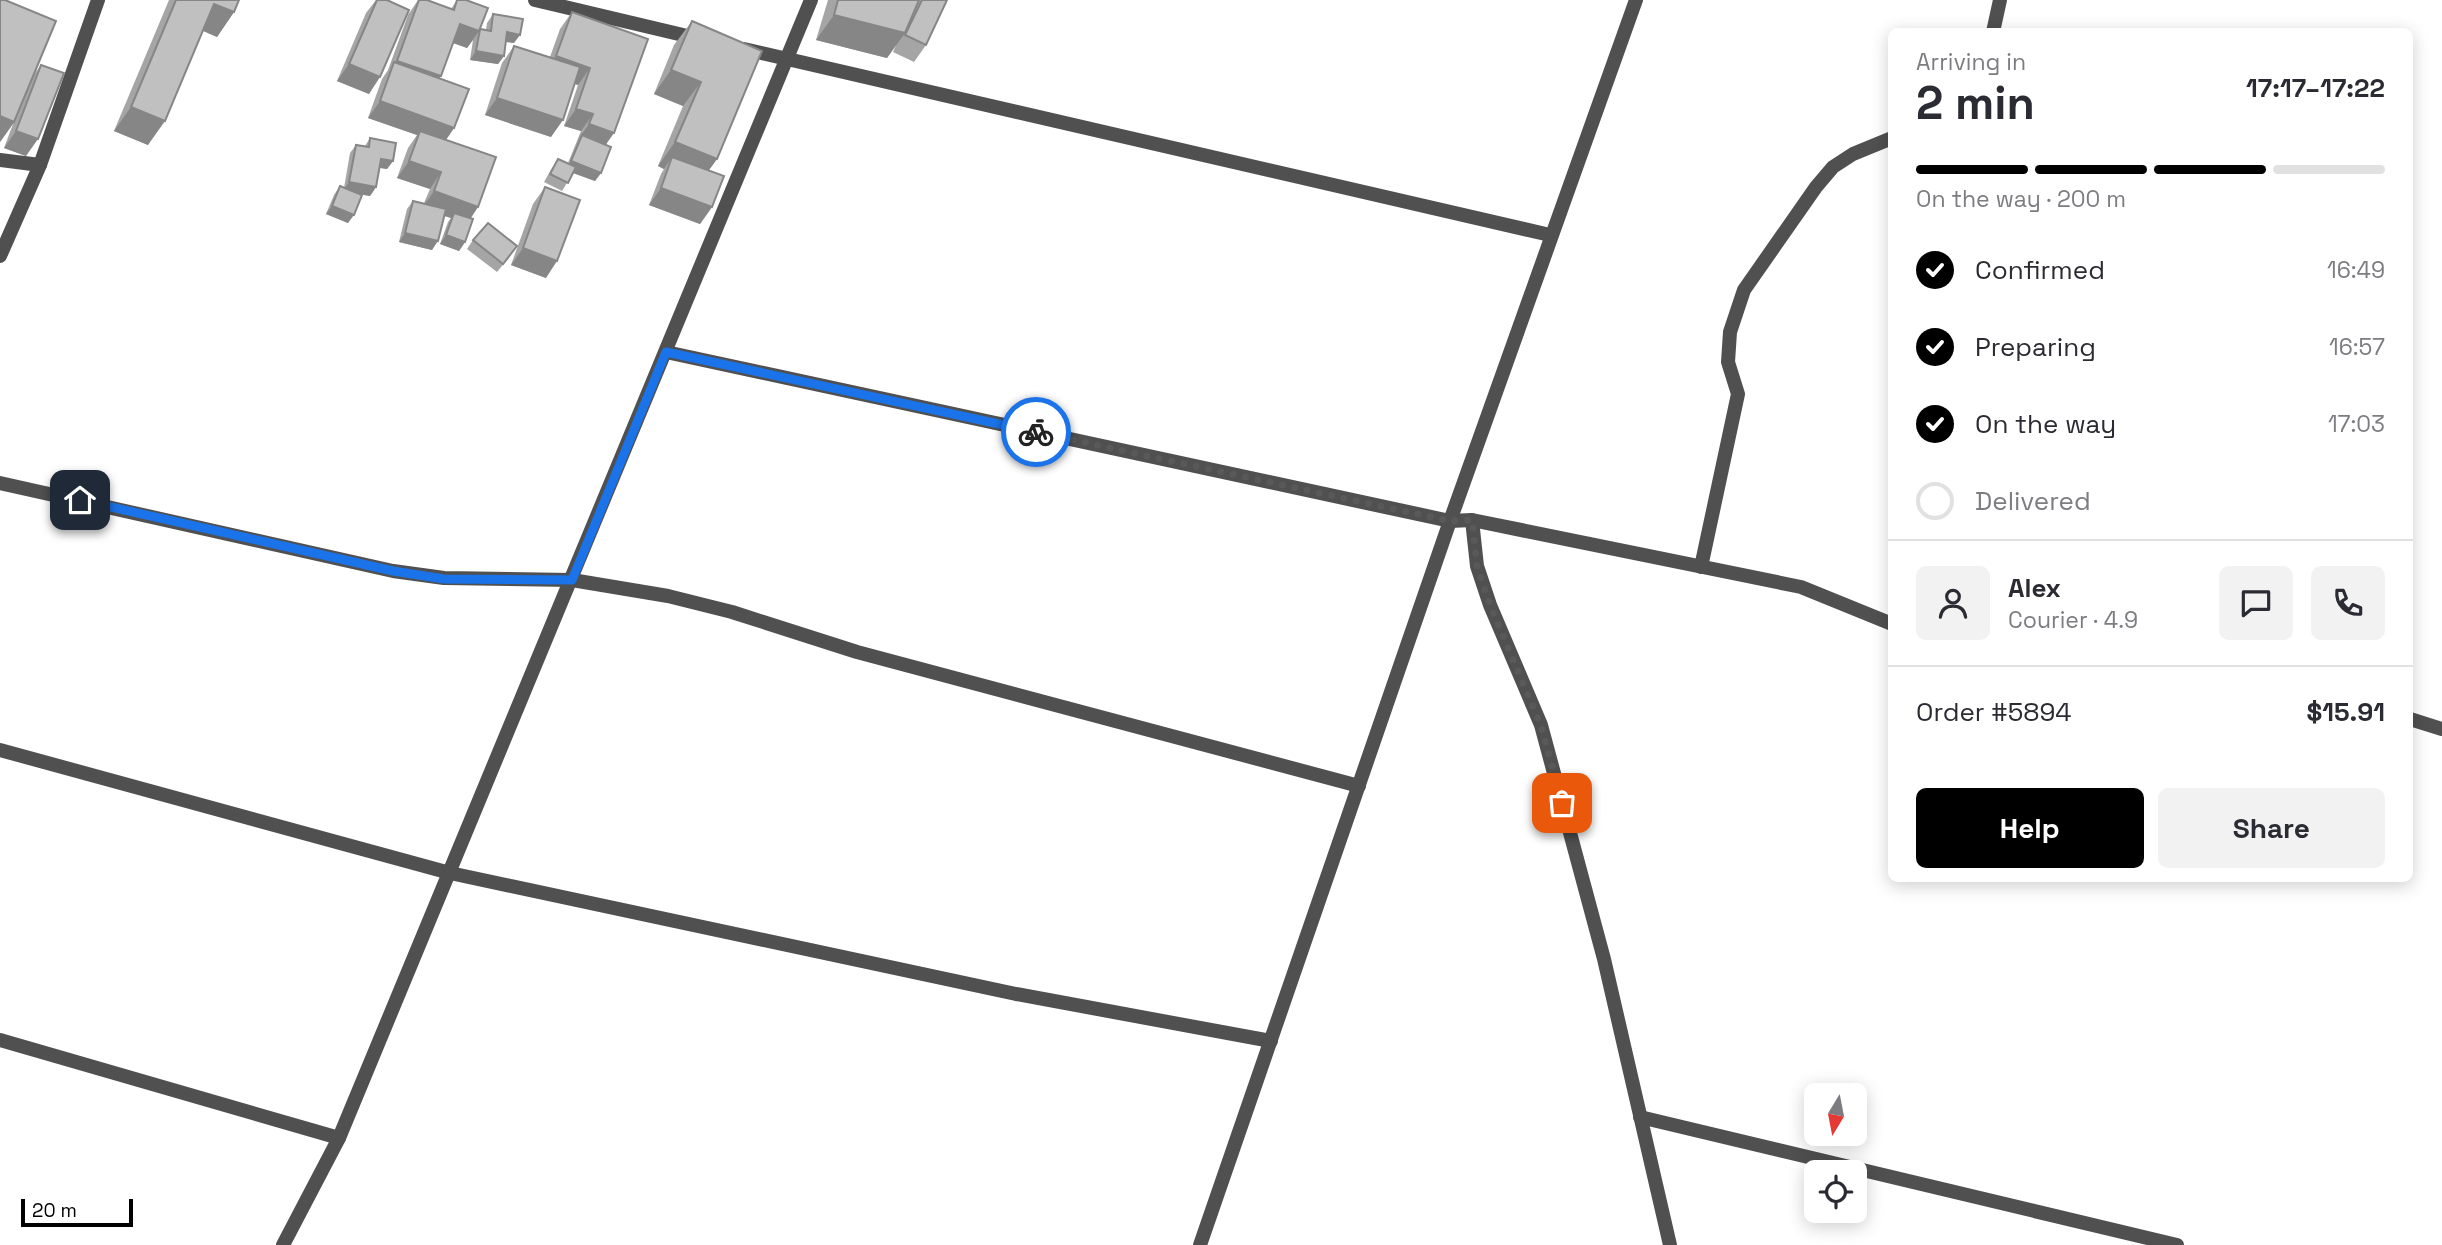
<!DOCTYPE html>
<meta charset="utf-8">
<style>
:root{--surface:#fff;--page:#f2f2f3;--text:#2b2b33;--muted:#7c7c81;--line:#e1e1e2;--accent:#000}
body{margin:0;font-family:"Space Grotesk",sans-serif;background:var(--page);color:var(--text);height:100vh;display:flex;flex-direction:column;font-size:26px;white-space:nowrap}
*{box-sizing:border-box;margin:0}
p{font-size:23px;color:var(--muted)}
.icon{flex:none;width:38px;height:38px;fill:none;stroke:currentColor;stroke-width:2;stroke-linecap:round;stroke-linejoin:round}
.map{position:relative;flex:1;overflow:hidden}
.side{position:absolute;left:1888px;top:28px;width:525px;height:854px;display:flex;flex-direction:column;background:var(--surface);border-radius:10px;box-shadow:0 4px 18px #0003}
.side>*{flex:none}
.needle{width:46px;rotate:190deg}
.controls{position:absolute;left:1804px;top:1083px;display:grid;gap:14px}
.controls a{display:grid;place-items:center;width:63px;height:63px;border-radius:10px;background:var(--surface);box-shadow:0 4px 18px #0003;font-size:35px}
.scale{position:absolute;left:21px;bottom:18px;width:112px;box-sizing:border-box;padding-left:7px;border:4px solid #000;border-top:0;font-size:19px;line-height:24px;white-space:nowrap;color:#000;-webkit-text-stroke:5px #fff;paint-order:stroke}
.pin{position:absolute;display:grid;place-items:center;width:60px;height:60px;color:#fff;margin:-30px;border-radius:14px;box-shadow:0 4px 10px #0006}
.courier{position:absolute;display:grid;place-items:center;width:70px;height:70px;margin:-35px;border:5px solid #1a73e8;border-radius:50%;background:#fff;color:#222;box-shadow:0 2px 9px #0007}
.summary em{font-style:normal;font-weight:700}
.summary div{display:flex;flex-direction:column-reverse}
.summary{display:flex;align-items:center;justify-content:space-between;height:119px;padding:0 28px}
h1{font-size:46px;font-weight:700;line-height:52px}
.bar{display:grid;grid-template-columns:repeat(4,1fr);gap:10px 7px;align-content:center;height:84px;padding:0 28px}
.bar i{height:9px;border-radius:5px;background:var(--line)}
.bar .active{background:var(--accent)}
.bar p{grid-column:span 4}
.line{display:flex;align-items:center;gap:18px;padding:0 28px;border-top:2px solid var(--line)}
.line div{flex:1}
.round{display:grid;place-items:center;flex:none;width:74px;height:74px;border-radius:10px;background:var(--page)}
ol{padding:0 28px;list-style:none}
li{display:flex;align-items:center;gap:21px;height:77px}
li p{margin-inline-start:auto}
li .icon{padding:7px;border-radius:50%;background:var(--accent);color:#fff;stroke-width:4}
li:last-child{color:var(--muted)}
li i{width:38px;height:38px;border:4px solid var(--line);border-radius:50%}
.button{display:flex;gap:14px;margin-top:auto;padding:14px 28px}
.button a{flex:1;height:80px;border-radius:10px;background:var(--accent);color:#fff;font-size:28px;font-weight:700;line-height:80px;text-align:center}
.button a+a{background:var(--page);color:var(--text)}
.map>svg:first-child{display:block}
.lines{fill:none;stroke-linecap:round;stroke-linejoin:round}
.street{stroke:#505050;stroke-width:14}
.wall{fill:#a5a5a5}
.shaded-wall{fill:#868686}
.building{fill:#c0c0c0;stroke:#868686;stroke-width:2}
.done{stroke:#595959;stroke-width:7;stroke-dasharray:0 12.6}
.route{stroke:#1a73e8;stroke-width:9}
</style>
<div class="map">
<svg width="2442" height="1245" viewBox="0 0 2442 1245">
<rect width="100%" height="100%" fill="#fff"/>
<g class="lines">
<g class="street">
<path d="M535,0L700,39"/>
<path d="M1993,32L2000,0"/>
<path d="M744,49L1550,235"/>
<path d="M0,160L40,165"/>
<path d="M0,256L40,165L98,0"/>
<path d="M666,352L1450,521L1472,520L1801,587L1892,624"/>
<path d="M0,483L393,571L444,578L572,580L668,596L732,612L857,652L1359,786"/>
<path d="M1472,520L1477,566L1490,605L1541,725L1604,959L1670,1245"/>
<path d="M1701,567L1738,394L1728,362L1730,332L1744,290L1816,187L1833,167L1853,154L1892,138"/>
<path d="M2410,719L2442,729"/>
<path d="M0,750L450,873L1016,994L1271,1041"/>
<path d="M0,1040L339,1138"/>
<path d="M1640,1117L2177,1245"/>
<path d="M283,1245L339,1138L811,0"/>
<path d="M1200,1245L1450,521L1636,0"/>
</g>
</g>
<g class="wall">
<path d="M0,0L33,76L41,65L26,156L4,148L13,124L0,142Z"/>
<path d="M169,0H239L234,12L217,37L203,31L148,145L114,131Z"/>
<path d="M376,0H387L369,94L337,81L366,13Z"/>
<path d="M418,0H427L451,9L457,0H466L480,29L486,30L487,23L493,14L514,43L506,42L504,56L498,64L470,60L473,40L467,48L453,43L439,78L454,128L446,140L478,207L470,218L465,242L459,251L440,244L448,222L451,218L444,216L432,250L399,242L407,209L413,201L424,203L430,189L397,178L408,148L417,135L368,118L382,79L388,70L408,15Z"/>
<path d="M828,0H947L926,45L914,62L893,52L897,43L887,58L816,40Z"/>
<path d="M572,12L648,39L606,145L601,173L595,181L573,173L562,191L544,182L552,168L558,159L568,163L577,141L581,131L564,126L578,85L575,84L551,137L485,115L502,63L514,46L550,57L560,29Z"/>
<path d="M692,21L717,159L708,171L712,207L700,224L649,205L661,174L664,169L658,166L683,106L654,94L674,45Z"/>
<path d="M370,138L393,161L387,169L380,168L376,187L370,196L358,194L348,223L326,214L334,195L340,186L344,188L350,153L356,145L365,146Z"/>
<path d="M545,187L546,278L511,265L533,204Z"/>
<path d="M473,240L511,255L497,272L467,249Z"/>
</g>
<g class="shaded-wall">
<path d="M214,4L234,12L217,37L197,28Z"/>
<path d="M834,15L905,33L887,58L816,40Z"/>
<path d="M460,24L479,31L467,48L448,41Z"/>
<path d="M507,32L520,35L514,43L501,41Z"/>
<path d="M476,51L504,56L498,64L470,60Z"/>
<path d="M556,56L590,68L578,85L544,73Z"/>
<path d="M397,61L441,76L429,93L391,70Z"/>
<path d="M349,64L380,77L369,94L337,81Z"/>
<path d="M671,70L701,82L683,106L654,94Z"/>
<path d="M497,98L563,120L551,137L485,115Z"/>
<path d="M380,101L454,128L443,144L420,131L417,135L368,118Z"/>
<path d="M131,107L165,121L148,145L114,131Z"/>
<path d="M576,109L593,114L581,131L564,126Z"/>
<path d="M0,116L14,122L0,142Z"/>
<path d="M589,124L614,133L602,150L582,135L577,141Z"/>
<path d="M16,131L38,139L26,156L4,148Z"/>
<path d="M675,142L717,159L699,184L672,157L664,169L658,166Z"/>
<path d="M381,159L393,161L387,169L375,167Z"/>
<path d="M409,161L441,172L430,189L397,178Z"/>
<path d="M571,161L601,173L595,181L565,170Z"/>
<path d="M349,182L376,187L370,196L343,191Z"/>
<path d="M661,188L712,207L700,224L649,205Z"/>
<path d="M434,191L478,207L467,224L454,213L451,218L422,208Z"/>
<path d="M332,206L354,215L348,223L326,214Z"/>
<path d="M405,233L438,241L432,250L399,242Z"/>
<path d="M446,235L465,242L459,251L440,244Z"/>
<path d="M523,248L557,261L546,278L511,265Z"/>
</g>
<g class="building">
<path d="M0,0H5L56,21L14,122L0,116Z"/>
<path d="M176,0H239L234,12L214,4L165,121L131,107Z"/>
<path d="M377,0H387L409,10L380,77L349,64Z"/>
<path d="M419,0H427L454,10L457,0H466L488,8L479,31L460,24L441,76L397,61Z"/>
<path d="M838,0H919L905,33L834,15Z"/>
<path d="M922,0H947L926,45L905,35Z"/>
<path d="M572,12L648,39L614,133L589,124L593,114L576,109L590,68L556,56Z"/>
<path d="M493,14L523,19L520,35L507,32L504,56L476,51L480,29L491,31Z"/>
<path d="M692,21L762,51L717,159L675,142L701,82L671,70Z"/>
<path d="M514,46L580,67L563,120L497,98Z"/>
<path d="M394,62L469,89L454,128L380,101Z"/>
<path d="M41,65L64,73L38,139L16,131Z"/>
<path d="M420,131L496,157L478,207L434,191L441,172L409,161Z"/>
<path d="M582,135L611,147L601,173L571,161Z"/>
<path d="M370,138L396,143L393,161L381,159L376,187L349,182L356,145L369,147Z"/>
<path d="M672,157L724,176L712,207L661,188Z"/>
<path d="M558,159L576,167L568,183L550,174Z"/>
<path d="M340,186L362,195L354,215L332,206Z"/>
<path d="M545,187L580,200L557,261L523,248Z"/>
<path d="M413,201L446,209L438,241L405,233Z"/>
<path d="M454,213L473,219L465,242L446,235Z"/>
<path d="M488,223L517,246L503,264L473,240Z"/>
</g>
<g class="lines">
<path class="done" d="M1036,432L1450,521L1472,520L1477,566L1490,605L1541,726L1562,803"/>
<path class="route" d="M80,500L393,571L444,579L572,580L666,352L1036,432"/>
</g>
</svg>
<div class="controls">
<a><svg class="needle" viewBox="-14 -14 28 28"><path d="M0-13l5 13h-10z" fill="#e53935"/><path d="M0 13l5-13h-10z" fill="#7c7c81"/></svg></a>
<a><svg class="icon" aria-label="locate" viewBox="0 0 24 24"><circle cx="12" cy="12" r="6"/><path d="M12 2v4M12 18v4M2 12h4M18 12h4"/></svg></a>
</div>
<div class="scale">20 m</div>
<div class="pin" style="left:1562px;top:803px;background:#ea580c"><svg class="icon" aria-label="bag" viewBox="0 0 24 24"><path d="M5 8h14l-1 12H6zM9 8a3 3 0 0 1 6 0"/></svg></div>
<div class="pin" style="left:80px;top:500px;background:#1f2937"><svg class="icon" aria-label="home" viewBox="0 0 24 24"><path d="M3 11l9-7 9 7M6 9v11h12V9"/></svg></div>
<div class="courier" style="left:1036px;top:432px"><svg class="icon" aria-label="bike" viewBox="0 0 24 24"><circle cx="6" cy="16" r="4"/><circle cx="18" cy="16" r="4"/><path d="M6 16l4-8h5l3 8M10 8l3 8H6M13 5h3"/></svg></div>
<section class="side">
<div class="summary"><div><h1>2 min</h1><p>Arriving in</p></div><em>17:17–17:22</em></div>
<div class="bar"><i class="active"></i><i class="active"></i><i class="active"></i><i></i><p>On the way · 200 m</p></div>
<ol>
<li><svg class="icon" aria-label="check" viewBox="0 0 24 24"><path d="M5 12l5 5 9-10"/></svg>Confirmed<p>16:49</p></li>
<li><svg class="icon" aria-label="check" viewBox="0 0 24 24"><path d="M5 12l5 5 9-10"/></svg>Preparing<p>16:57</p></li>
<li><svg class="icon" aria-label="check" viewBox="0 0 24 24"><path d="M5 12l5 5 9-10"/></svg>On the way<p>17:03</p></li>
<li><i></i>Delivered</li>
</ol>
<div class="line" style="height:126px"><a class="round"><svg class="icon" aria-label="person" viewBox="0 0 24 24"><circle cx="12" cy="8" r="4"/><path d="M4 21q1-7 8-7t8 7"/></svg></a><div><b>Alex</b><p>Courier · 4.9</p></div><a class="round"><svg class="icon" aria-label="chat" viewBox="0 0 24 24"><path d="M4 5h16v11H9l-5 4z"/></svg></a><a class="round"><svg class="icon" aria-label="phone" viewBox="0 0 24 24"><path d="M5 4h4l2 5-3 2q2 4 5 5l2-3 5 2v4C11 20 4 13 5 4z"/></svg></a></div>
<div class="line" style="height:91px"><div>Order #5894</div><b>$15.91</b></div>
<div class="button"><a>Help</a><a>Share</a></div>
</section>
</div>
